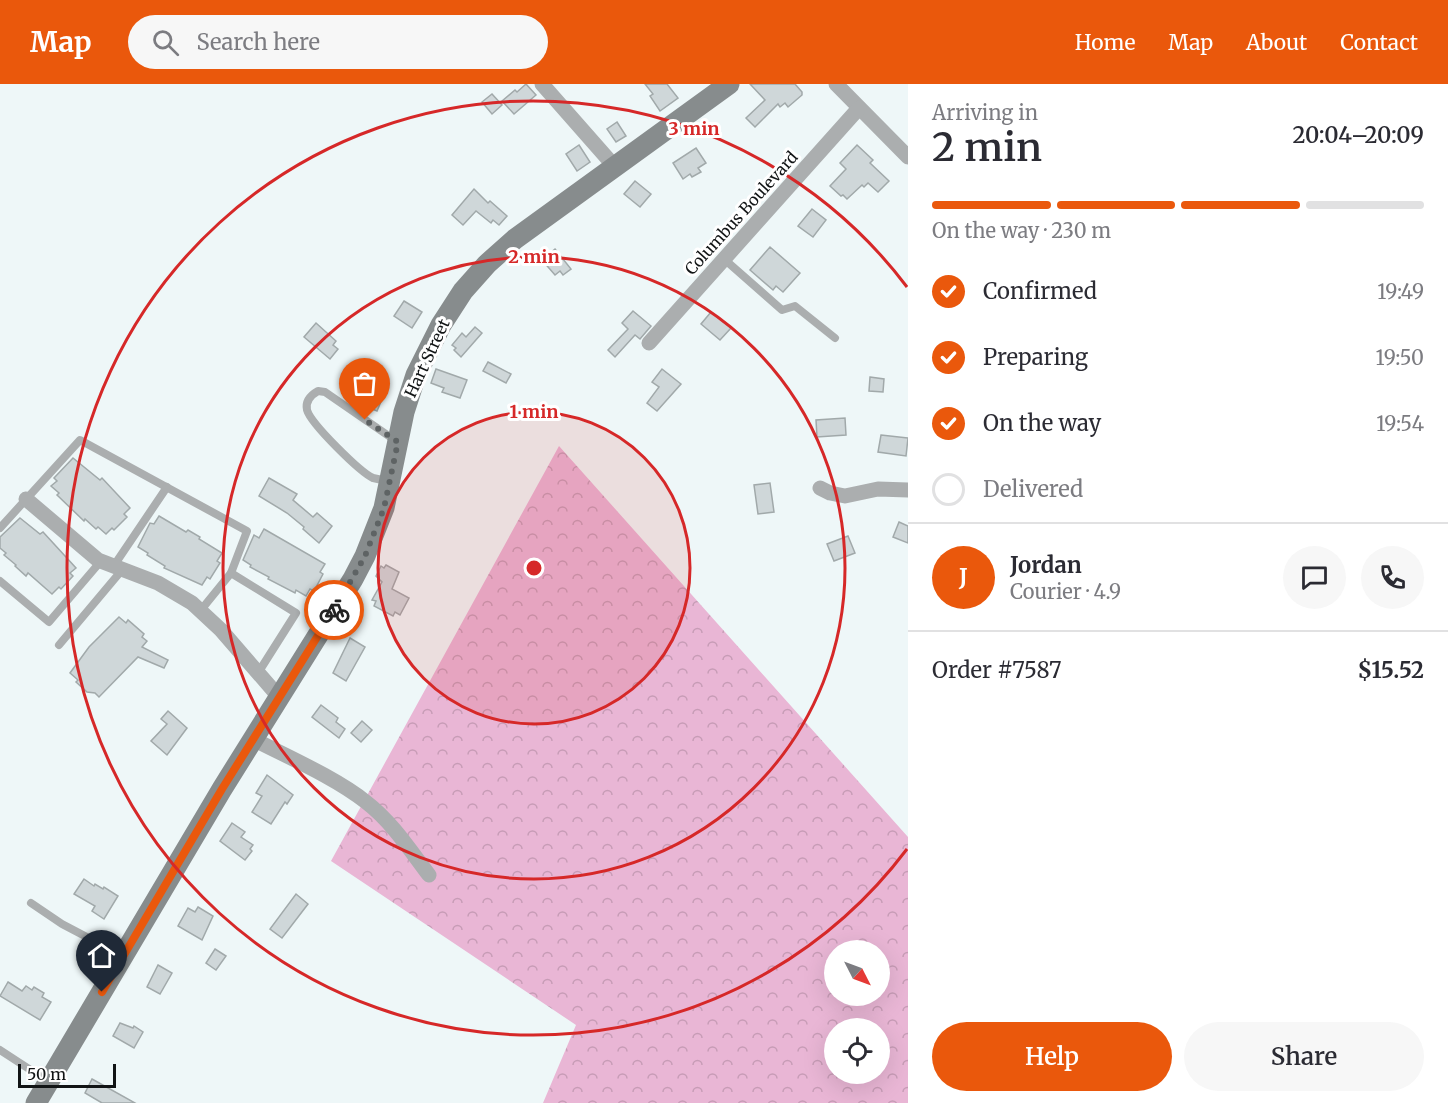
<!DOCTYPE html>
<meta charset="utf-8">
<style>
:root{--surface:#fff;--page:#f7f7f7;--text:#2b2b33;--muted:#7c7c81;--line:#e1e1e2;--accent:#ea580c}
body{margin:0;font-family:Merriweather,serif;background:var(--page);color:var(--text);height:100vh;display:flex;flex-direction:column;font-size:22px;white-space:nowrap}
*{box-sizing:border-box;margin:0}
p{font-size:20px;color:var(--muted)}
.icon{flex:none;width:33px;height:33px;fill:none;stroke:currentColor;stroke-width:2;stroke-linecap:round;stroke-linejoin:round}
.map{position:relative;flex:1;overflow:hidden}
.drawer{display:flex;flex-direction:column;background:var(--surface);width:540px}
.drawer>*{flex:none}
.needle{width:39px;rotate:132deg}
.buttons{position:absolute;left:824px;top:856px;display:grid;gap:12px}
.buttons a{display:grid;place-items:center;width:66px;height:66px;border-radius:50%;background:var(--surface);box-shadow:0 6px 24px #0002;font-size:30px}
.scale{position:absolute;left:18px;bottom:15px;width:98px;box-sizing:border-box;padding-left:6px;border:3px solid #111415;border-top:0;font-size:16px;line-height:21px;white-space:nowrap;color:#111415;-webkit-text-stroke:4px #fff;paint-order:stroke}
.pin{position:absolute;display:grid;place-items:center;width:51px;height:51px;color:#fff;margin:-62px -26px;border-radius:50% 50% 50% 0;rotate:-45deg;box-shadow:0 0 6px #0007}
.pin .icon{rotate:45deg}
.courier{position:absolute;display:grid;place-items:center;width:60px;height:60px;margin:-30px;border:4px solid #ea580c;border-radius:50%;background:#fff;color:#222;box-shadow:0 2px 8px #0007}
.summary em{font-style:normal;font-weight:600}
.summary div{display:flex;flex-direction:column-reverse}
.summary{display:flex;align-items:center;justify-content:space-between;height:102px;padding:0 24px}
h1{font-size:39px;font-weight:600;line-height:45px}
.bar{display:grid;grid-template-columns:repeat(4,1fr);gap:9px 6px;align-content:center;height:72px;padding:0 24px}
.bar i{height:8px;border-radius:4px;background:var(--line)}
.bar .selected{background:var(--accent)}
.bar p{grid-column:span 4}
.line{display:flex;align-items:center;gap:15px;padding:0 24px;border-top:2px solid var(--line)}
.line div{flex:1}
.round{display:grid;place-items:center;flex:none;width:63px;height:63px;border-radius:32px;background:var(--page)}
ol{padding:0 24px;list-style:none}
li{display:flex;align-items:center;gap:18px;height:66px}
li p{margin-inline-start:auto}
li .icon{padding:6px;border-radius:50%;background:var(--accent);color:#fff;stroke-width:4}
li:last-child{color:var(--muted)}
li i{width:33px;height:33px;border:3px solid var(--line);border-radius:50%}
.cta{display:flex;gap:12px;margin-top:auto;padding:12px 24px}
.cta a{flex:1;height:69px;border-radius:36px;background:var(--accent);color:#fff;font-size:24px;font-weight:600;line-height:69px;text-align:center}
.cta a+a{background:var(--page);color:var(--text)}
header{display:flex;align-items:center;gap:36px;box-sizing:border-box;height:84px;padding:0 30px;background:var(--accent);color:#fff}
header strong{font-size:28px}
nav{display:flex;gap:33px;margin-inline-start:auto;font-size:21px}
.search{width:420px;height:54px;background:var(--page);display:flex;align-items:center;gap:15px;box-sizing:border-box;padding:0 21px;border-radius:33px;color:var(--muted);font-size:22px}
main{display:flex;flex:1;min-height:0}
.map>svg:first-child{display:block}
.forest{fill:url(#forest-crowns);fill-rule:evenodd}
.building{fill:#cfd7d9;stroke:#a1a9aa;stroke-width:1.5}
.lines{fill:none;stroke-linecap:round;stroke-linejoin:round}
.service{stroke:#abaeaf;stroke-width:8}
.minor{stroke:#abaeaf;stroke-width:15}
.secondary{stroke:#878c8d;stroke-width:21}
.done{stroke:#5e6364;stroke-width:6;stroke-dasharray:0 10.8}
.route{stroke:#ea580c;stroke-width:8}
.ring{fill:none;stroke:#d62828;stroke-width:3}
.labels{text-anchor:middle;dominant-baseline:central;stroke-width:6;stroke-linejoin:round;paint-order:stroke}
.street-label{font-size:16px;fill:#111415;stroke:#fff}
.centre{fill:#d62828;stroke:#fff;stroke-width:3}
.ring-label{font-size:18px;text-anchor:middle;font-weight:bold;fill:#d62828;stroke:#fff;stroke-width:6;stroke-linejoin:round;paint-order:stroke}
</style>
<header>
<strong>Map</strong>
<div class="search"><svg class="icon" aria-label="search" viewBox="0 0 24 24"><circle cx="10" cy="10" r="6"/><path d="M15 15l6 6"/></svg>Search here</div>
<nav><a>Home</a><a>Map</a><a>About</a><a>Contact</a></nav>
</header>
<main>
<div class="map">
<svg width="908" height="1019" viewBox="0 0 908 1019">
<defs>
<pattern id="forest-crowns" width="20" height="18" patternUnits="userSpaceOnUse" patternTransform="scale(1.5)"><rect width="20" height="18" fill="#e9b6d5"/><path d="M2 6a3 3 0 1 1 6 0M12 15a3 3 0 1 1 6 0" fill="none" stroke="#c79cb6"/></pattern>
</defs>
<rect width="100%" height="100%" fill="#eef7f8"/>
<path class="forest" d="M559,362L908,753V1019H543L576,941L331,777ZM834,867H879V912H834ZM834,945H879V990H834Z"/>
<g class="building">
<path d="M526,0L536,11L514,30L502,17L515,6L517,8Z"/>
<path d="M645,0H667L678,14L660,27L650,12L653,10Z"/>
<path d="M750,0H795L802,8V11L788,23L785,19L780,23L778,20L755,43L746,34L765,16Z"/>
<path d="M492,10L502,21L492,30L482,18Z"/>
<path d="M617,38L626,52L616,58L607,45Z"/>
<path d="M579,61L590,78L577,87L566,70Z"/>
<path d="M857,61L873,76L870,79L889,97L878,108L868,99L864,103L862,101L847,115L843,111L841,112L830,102L846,85L840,79Z"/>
<path d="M696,64L706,79L698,84L701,88L692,93L690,90L683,95L673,79Z"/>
<path d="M635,97L651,110L640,123L624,110Z"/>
<path d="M474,105L488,119L490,117L507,132L499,141L493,136L491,139L476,127L463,141L452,131Z"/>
<path d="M812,125L826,136L813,153L798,142Z"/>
<path d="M770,163L800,189L783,208L776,202L773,206L750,186Z"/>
<path d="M555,165L571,185L563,191L560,187L555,191L542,176Z"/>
<path d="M404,217L422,228L412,244L394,232Z"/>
<path d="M633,227L651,242L640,255L635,251L615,273L608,266L628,245L622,239Z"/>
<path d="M711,228L731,244L720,256L701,240Z"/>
<path d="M316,239L336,257L333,261L338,265L330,275L304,253Z"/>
<path d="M475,243L482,249L461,273L454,266L456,264L452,261L462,249L466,253Z"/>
<path d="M488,278L511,290L506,299L483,287Z"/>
<path d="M436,285L467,296L460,314L442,308L444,304L431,299Z"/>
<path d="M662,285L681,300L657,327L647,319L659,303L652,298Z"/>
<path d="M870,293L884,295L883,308L869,307Z"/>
<path d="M352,300L383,313L377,327L346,314Z"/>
<path d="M845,334L846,351L817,353L816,336Z"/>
<path d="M881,351L908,354L906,372L878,368Z"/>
<path d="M73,374L100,396L102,394L130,424L124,430L127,433L114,446L112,444L106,450L98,443L96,445L85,435L84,437L57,411L59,409L51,402L57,397L54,394Z"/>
<path d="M269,394L297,410L293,416L313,433L317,429L332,442L319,459L303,445L304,443L287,429L259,412Z"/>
<path d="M770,399L774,428L758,430L754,401Z"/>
<path d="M159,432L186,448L188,446L200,453L199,455L222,469L217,477L220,479L210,495L207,493L202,501L164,484L165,482L147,471L148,469L138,463L150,439L154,440Z"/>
<path d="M20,434L40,450L43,448L76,484L70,489L73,492L61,505L59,503L52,510L28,489L26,492L15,482L16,481L4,471L6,469L0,464V453Z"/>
<path d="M899,438L908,442V459L893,453Z"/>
<path d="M264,445L325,480L320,488L323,490L314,507L310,505L306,512L296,506L295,509L268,495L269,493L250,483L251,481L243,476L254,451L259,454Z"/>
<path d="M848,452L855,469L834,477L827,460Z"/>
<path d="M386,481L399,488L392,505L409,514L400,531L395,528L393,532L374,522L376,517L372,516L382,498L376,492L381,482L384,484Z"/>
<path d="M119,533L126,539L128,536L144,550L142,553L147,557L142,563L168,576L164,584L138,573L99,613L95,609L87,608L76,598L78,596L70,589L89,563Z"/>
<path d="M350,554L365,563L346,597L333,589Z"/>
<path d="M321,621L338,634L336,638L345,645L339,654L312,633Z"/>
<path d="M168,627L187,644L167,671L151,657L167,640L161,635Z"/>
<path d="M362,637L372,646L361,658L351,649Z"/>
<path d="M267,691L293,711L287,720L285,718L271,740L252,728L262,712L256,709Z"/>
<path d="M232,739L245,748L241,753L253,761L250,765L252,767L245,776L220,757Z"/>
<path d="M84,795L94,802L95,800L103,805L104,803L118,812L104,835L92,827L95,822L74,810Z"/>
<path d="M296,810L308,820L282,854L270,845Z"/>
<path d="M198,823L213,832L202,856L178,842L188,824L195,828Z"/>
<path d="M215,865L226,872L216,886L206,879Z"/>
<path d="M158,881L172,889L160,910L147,903Z"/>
<path d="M8,898L22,907L26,902L32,906L34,903L44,909L42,913L51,918L40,936L0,912Z"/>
<path d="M120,939L133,944L134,942L143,948L134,964L113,952Z"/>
<path d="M92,995L135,1019H102L85,1009Z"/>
</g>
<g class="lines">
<g class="service">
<path d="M724,175L782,226L795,222L835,254"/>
<path d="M387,397C383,396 378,395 373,394C360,388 311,340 307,326C305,317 311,311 318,307L325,308L396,357"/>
<path d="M0,444L80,356L247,447L231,489L296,529L258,589"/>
<path d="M113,483L167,403"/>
<path d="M0,497L49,538L101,477"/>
<path d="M201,526L231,489"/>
<path d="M59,561L122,486"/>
<path d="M31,819L62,840L121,871"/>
<path d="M0,966L46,996"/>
</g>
<g class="minor">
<path d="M542,0L615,83"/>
<path d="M836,0L908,73"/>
<path d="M649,259L859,24"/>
<path d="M820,404L830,409L845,412L878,405L908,406"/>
<path d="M26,415L98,476L158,499L192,519L221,546L279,613"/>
<path d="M253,655C288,673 336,694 366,718C392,738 410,766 429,791"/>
</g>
<path class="secondary" d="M36,1019L222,705L353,495L365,472L384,424L404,328L416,291L441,241L463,207L487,180L515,155L729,0"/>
</g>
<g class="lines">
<path class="done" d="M334,526L365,472L384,424L398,358L365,336"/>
<path class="route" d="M102,908L222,705L334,526"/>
</g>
<circle cx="534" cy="484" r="156" fill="#d62828" fill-opacity=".12"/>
<g class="ring">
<circle cx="534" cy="484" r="156"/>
<circle cx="534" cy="484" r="311"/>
<path d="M907 765A467 467 0 1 1 907 203"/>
</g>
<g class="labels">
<g class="street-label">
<text transform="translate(741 129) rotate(-48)">Columbus Boulevard</text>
<text transform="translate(427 274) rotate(-65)">Hart Street</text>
</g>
</g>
<circle cx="534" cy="484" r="9" class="centre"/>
<g class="ring-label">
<text x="694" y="51">3 min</text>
<text x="534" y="179">2 min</text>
<text x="534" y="334">1 min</text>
</g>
</svg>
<div class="buttons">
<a><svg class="needle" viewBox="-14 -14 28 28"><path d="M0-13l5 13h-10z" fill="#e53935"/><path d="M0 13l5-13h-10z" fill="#7c7c81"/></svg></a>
<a><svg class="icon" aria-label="locate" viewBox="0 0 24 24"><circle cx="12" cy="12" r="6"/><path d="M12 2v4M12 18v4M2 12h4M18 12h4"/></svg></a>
</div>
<div class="scale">50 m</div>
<div class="pin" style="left:365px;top:336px;background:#ea580c"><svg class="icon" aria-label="bag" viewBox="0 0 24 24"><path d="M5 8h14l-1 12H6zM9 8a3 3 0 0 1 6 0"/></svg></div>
<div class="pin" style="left:102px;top:908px;background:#1f2937"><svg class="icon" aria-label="home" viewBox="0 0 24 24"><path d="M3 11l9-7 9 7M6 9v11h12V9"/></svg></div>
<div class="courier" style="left:334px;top:526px"><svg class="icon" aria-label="bike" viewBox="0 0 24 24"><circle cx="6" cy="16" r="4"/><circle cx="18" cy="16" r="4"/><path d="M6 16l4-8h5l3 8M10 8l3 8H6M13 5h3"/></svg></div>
</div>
<section class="drawer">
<div class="summary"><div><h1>2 min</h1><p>Arriving in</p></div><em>20:04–20:09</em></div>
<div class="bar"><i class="selected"></i><i class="selected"></i><i class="selected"></i><i></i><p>On the way · 230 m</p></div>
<ol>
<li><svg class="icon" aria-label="check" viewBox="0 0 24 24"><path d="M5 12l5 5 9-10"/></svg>Confirmed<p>19:49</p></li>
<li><svg class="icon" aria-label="check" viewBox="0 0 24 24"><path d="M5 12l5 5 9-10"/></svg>Preparing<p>19:50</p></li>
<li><svg class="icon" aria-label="check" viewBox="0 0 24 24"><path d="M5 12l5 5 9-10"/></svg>On the way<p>19:54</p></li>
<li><i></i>Delivered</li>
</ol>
<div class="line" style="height:108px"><b class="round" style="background:var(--accent);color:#fff">J</b><div><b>Jordan</b><p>Courier · 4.9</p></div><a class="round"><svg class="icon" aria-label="chat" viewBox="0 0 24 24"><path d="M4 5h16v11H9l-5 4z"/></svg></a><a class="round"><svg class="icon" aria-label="phone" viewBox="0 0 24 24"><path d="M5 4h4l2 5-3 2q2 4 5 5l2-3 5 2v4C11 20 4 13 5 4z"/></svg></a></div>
<div class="line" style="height:78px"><div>Order #7587</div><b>$15.52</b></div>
<div class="cta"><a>Help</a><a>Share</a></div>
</section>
</main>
